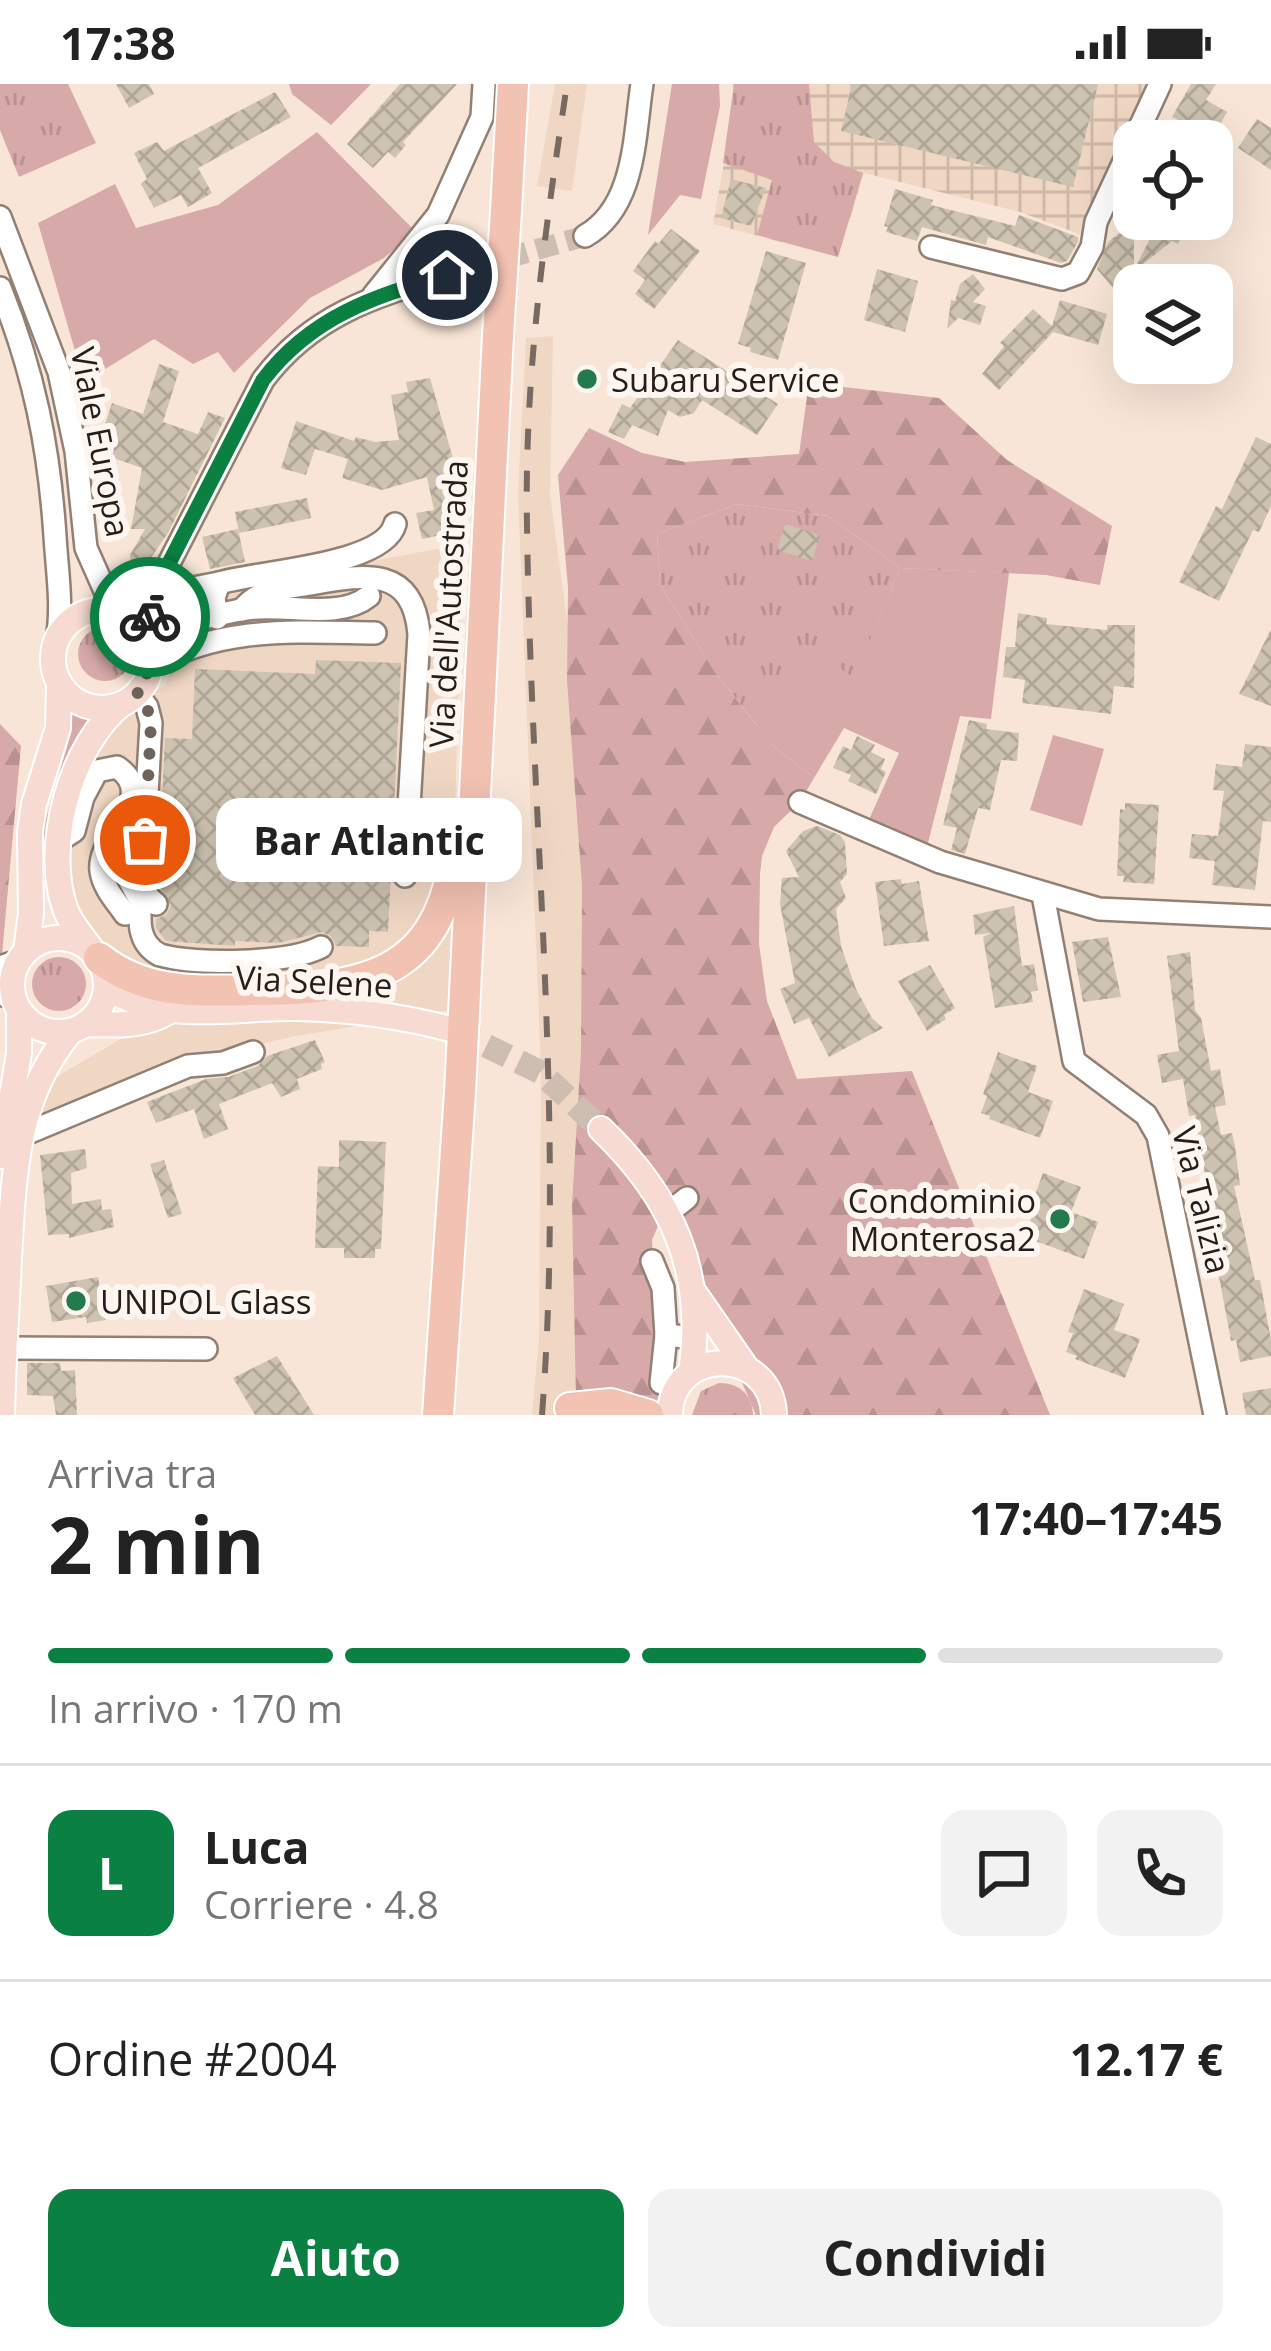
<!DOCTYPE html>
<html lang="it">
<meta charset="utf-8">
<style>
:root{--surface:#fff;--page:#f2f2f2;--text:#222;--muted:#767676;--line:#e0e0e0;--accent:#0b8043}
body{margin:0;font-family:"Open Sans",sans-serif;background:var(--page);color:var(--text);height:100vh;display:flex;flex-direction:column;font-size:45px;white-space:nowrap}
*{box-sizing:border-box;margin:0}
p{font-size:39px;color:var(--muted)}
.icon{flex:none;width:66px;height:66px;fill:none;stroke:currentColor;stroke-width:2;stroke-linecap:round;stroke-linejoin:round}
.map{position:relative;height:1331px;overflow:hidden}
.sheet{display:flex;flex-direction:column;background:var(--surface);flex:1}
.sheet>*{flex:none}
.buttons{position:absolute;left:1113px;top:36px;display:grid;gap:24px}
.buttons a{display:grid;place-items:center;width:120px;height:120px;border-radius:24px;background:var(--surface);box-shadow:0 12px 48px #0002;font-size:60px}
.pin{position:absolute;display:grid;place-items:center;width:102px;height:102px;color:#fff;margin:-51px;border:6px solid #fff;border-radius:50%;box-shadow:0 3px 12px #0007}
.courier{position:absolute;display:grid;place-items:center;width:120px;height:120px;margin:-60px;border:9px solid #0b8043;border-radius:50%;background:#fff;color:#222;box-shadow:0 3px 15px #0007}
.bubble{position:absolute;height:84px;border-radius:24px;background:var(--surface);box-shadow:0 12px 48px #0002;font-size:39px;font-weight:700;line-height:84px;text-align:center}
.headline em{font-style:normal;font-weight:700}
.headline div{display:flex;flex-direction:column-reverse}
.headline{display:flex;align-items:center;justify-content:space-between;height:204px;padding:0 48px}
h1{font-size:78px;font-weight:700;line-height:90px}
.bar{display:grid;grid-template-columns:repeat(4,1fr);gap:18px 12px;align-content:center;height:144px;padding:0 48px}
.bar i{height:15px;border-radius:9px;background:var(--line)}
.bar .selected{background:var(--accent)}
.bar p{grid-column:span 4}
.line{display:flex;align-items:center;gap:30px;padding:0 48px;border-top:3px solid var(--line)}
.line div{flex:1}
.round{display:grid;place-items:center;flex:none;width:126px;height:126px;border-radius:24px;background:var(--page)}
.button{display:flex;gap:24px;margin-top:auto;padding:24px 48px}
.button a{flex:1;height:138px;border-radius:24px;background:var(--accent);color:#fff;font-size:48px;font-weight:700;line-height:138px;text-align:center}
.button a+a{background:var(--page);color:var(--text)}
.status{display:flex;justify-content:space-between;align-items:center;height:84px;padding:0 60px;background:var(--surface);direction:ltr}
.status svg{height:33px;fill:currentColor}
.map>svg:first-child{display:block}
.built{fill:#f0d7c4}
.industrial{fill:url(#industrial-grid)}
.grass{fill:url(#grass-tufts)}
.forest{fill:url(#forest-firs)}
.garden{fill:#d7a9a8}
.building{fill:url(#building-cross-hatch)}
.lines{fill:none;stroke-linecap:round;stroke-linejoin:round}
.minor-tunnel{stroke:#cebdb1;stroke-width:21;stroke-dasharray:21 10;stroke-linecap:butt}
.major-tunnel{stroke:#cebdb1;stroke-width:24;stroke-dasharray:24 12;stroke-linecap:butt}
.minor-casing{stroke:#918073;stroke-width:26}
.major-casing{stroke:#fff;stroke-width:28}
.highway-casing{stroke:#fff;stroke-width:34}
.minor{stroke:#fff;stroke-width:21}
.major{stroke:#f7dad1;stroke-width:24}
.highway{stroke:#f2c2b2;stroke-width:30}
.rail{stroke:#766a62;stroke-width:6;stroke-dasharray:21 21;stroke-linecap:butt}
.highway-bridge-casing{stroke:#fff;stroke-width:34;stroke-linecap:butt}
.highway-bridge{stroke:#f2c2b2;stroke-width:30}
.done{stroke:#6e635b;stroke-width:12;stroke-dasharray:0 21.6}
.route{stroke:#0b8043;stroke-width:15}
.poi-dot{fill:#237a4d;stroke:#fdf5ef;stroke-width:4.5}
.labels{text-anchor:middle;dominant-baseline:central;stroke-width:12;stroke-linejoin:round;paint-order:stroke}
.poi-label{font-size:33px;fill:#241d18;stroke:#fdf5ef;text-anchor:start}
.street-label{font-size:33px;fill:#241d18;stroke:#fdf5ef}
</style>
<div class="status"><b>17:38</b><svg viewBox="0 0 49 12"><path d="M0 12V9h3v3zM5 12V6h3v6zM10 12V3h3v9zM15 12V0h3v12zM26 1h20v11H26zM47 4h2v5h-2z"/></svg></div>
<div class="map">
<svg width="1271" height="1331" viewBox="0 0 1271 1331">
<defs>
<pattern id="industrial-grid" width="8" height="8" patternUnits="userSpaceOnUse" patternTransform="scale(3)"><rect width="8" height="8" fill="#f0d7c4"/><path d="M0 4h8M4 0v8" fill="none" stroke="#ceb8a8"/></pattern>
<pattern id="grass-tufts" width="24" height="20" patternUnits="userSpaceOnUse" patternTransform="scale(3)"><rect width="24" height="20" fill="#d7a9a8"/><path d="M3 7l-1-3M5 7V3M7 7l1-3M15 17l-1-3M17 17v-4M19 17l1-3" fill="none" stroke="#b89190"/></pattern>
<pattern id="forest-firs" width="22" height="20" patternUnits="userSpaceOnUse" patternTransform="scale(3)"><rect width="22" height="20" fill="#d7a9a8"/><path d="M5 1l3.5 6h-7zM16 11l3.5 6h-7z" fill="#b89190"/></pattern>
<pattern id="building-cross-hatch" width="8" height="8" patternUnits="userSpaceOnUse" patternTransform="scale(3)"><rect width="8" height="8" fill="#cec3b1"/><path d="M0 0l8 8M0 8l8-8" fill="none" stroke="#b1a798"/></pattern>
</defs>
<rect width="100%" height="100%" fill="#f8e5d7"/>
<g class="built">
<path d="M555,0H587L572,107L537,102Z"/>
<path d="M553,252L550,411L568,543L567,597L582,802L581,967L572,1120L577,1275L574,1331H532L539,1254L541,986L518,410L526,254Z"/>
<path d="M463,460L449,926L291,953L203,974L34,1052L33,1025L53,995L163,930L74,822L64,781L79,700L115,633L165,601L178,563L180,513Z"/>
</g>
<path class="industrial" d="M733,0H1149L1082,151L1020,128L864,89L838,173L713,140L734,23Z"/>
<g class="grass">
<path d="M0,0H68L96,59L19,93L0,46Z"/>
<path d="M734,0H809L814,58L834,78L863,89L838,173L757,151L772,96L723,79Z"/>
<path d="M737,420L828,432L900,484L854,595L759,644L715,588L660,501L657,450Z"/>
<circle cx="105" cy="570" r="27"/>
<path d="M71,629L89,636L61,693L49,797H41L44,741L71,649Z"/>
<circle cx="59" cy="900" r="27"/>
<path d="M719,1299C739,1299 752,1310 753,1331H692L701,1307Z"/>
</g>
<g class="forest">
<path d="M809,299L939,314L1007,376L1112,442L1100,501L1046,491L900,484L828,432L737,420L657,450L660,501L715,588L772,661L814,694L800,718L774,743L762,772L760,790L759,860L767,917L797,995L912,987L1050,1331H756L731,1273L690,1157L660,1137L652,1156L660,1331L576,1317L572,1120L581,967L582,802L567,597L568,503L558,391L589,344L642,369L685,378L799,370Z"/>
<path d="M0,640L21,662L0,893Z"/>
</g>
<g class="garden">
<path d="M289,0H371L331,41L292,10Z"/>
<path d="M672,0H719L720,22L701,115L680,111L648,151Z"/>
<path d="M317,48L415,147L384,174L310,214L234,289L218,268L193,280L154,255L84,298L38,139L115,100L136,144L218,121Z"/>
<path d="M900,484L1009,489L991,635L960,632L927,763L867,740L899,669L844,644L814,694L772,661L757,643L811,564L854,594Z"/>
<path d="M1053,651L1104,665L1082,742L1030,726Z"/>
</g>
<g class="building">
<path d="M116,0H149L154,10L129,24Z"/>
<path d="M400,0H457L403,58L406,61L395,74L388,68L373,84L347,60Z"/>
<path d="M852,0H1098L1073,103L841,47Z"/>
<path d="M1191,0H1216L1206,16L1227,28L1213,53L1172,33Z"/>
<path d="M275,8L291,33L198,84L212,109L188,123L181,111L154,124L141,100L147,95L134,69L157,58L164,67Z"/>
<path d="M1257,35L1271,44V86L1238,64Z"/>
<path d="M731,95L766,104L751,142L721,134Z"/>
<path d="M895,105L933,116L931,121L1015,142L1019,131L1078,153V158L1067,177L1061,179L988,153L986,161L922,143L917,157L886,148L888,143L884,142Z"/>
<path d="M1160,135L1186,146L1178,160L1172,157L1113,204L1097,185L1108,158L1134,137V186Z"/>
<path d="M671,145L700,167L654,225L635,210L645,196L633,187L655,157L658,160Z"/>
<path d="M476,150L482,169L454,178L444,176L439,161Z"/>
<path d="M766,167L806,179L778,276L750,268L751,264L738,260Z"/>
<path d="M877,185L918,197L905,248L864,236Z"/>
<path d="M973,190L985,205L973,218L986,222L980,241L958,234L947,245L951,216L955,217L960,200Z"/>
<path d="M1060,216L1107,230L1098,261L1053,248L999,306L982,290L1004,262L1000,259L1033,225L1052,242Z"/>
<path d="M678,256L778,320L757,351L702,316L694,329L680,333L668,326L658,352L632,341L624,355L608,348L622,320L630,324Z"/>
<path d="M159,280L179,287L163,338L198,350L208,328L225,334L168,449L141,488L131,483L130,471L145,445H131L142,384L96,368L112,319L143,330Z"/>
<path d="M430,294L454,378L443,385L460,447L422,455L416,429L434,426L427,393L382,406L342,394L348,375L315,365L306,391L281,384L296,337L354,357L356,353L375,358L399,356L391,311L408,308L406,298Z"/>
<path d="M1256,353L1271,360V422L1259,448L1253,446L1219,517L1179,498L1216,422L1222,425Z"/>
<path d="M307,414L311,434L239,449L235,428Z"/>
<path d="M785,440L820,451L812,477L777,466Z"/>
<path d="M238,445L245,478L210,485L202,453Z"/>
<path d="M1018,529L1047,534L1046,540L1107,546V541H1135L1134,604L1114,602L1111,630L1022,619L1025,596L1003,593L1006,563H1015Z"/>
<path d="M1271,545V622L1239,610Z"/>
<path d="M316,576L401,579L388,848L369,847V863L336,862L331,852L322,848L278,859L235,857V862L166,857L156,844V835L166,831L171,822L158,799L165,654L192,655L195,585L315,590Z"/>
<path d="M969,636L987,640L986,645L1019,649L1017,677L1001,676L990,726L978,724L965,770L951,766L957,744L943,741Z"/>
<path d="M857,652L875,661L871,668L885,675L881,685L886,688L876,710L848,697L851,691L833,684L843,662L851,666Z"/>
<path d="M1245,660L1271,663V738L1263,737L1255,806L1212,801L1215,777L1189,774L1192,750L1218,752L1224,707L1213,706L1216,680L1242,683Z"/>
<path d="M1125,719L1159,721L1154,800L1123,798L1124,792H1117L1120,725L1125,726Z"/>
<path d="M817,742L840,751L845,758L847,790L840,798L846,814L836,825L841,862L856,905L872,934L883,944L829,973L809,934L794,940L780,905L795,899L780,820L782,794L799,793L786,767L803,747Z"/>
<path d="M901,795L902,800L919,797L929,857L884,862L875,798Z"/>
<path d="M1014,822L1022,882L1034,880L1038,906L1031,908L1033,918L995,924L983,853L991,849L975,851L973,831Z"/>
<path d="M1108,853L1121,913L1083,918L1072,858Z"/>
<path d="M1190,868L1195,926L1201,934L1211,987L1220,985L1226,1021L1215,1023L1221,1051L1232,1049L1235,1062L1240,1101L1234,1102L1255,1196H1260L1271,1256V1272L1240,1278L1236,1256L1231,1257L1217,1182L1212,1183L1201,1138L1191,1140L1186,1113L1208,1109L1195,1031L1189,1032L1183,995L1162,999L1157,971L1179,967L1167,872Z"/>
<path d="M930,881L955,924L944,931L946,935L927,947L898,897Z"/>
<path d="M315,956L325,978L321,980L322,985L297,995L300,1005L281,1013L272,999L219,1020L228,1045L204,1055L194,1025L156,1039L147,1018L206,995L228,993L258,982L267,972Z"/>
<path d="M998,968L1037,982L1028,1008L1053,1017L1040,1054L989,1035L990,1032L981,1029L987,1012L983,1010Z"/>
<path d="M339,1056L386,1058L381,1165H375V1174H344V1164H315L318,1082L339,1083Z"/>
<path d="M85,1065L87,1084L71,1089L72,1120L101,1115L102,1126L111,1125L114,1143L69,1154V1150L48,1151L40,1071Z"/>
<path d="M164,1076L182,1130L168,1134L150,1080Z"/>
<path d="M1043,1089L1081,1103L1071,1128L1098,1138L1084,1175L1033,1156L1034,1153L1026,1150L1032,1132L1028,1130Z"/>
<path d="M98,1193L106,1236L87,1239L86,1233L52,1238L46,1202Z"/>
<path d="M1084,1205L1124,1220L1114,1246L1140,1255L1125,1294L1075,1275L1077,1272L1066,1268L1073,1249L1068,1248Z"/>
<path d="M277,1272L314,1331H255L233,1294Z"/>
<path d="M27,1279H60L61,1287L75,1286L77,1331H56L53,1312L27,1311Z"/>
<path d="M1271,1304V1331H1246L1242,1309Z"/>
</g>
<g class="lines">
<path class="minor-tunnel" d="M447,191L585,152"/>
<path class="major-tunnel" d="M454,946L540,988L601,1045"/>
<g class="minor-casing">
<g id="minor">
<path d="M0,133L59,288L76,367L86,464L114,527L134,516L161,491"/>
<path d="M585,152C636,123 634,52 642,0"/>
<path d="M931,163L1062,195L1078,189L1092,163L1096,138L1160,0"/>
<path d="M0,204C34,288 49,363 55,452C57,487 63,521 57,556"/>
<path d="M373,212L438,131L482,33L484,0"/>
<path d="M183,506L219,499"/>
<path d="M242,526C259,504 286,504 311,500C362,491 413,480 419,550L405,792"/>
<path d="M217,534L214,514L219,499C258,487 384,482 395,440"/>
<path d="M146,553L165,487L263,296C311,232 373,212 447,191"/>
<path d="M146,553C169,542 231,526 257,524C292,521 341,535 369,512"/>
<path d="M151,583C220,541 298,548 375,549"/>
<path d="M137,610L147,623L151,639L142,799L148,813L156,820"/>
<path d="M800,718L940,778L1099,825L1271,833"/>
<path d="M129,737L128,794L140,816"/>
<path d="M60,756L74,747L83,713L97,687L117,683C161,713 96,752 101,787C103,803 116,817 125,830"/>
<path d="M142,799C141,825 132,857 160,871C196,881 288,880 321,863"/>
<path d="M1043,811L1074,977L1146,1031L1158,1052L1215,1331"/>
<path d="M0,883L18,877"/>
<path d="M0,910L13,914"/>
<path d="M18,1053L188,982L223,979L253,968"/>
<path d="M668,1129L687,1114"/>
<path d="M652,1177L663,1204L666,1251L694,1254"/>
<path d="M3,1264L206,1265"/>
<path d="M661,1299L666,1251"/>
</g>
</g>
<g class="major-casing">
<g id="major">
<circle cx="102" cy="575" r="49"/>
<circle cx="59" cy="901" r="47"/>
<path d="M90,863C81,851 70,839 65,824C43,762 71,659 123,619"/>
<path d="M26,866L31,830L30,748L34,720L58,644L59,598"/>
<path d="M107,903C163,941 233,923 297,924C352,925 402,932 454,946"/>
<path d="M85,940C113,941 144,943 168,928"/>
<path d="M601,1045C673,1114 706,1188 691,1288"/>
<path d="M2,1072L19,969V926"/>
<path d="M695,1210L745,1282"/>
<path d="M2,1331C3,1278 7,1226 9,1174C14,1091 15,1014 71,947"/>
<path d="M670,1331C671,1262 772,1262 774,1331"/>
</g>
</g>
<g class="highway-casing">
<g id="highway">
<path d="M506,127L513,0"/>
<path d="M99,874C145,910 193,907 249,906C362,905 440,895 456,764"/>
<path d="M570,1324L611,1320L648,1331"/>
<path d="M438,1331L460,1008L498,251"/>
</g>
</g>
<use href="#minor" class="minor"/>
<use href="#major" class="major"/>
<use href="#highway" class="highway"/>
<path class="rail" d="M542,1331C565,1034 531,739 527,442C524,293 545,147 567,0"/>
<g class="highway-bridge-casing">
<path id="highway-bridge" d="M498,251L506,127"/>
</g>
<use href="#highway-bridge" class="highway-bridge"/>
</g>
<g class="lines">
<path class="done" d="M145,756L151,639L147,623L137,610C158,579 143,565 150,533"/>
<path class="route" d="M150,533L165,487L263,296C312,232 373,213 447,191"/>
</g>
<g class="poi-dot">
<circle cx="587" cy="295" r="12"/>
<circle cx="1060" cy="1135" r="12"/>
<circle cx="76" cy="1217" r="12"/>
</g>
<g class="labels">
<g class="poi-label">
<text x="611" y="295">Subaru Service</text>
<text x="1036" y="1116" text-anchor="end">Condominio<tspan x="1036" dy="38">Monterosa2</tspan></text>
<text x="100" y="1217">UNIPOL Glass</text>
</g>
<g class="street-label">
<text transform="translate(101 358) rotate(79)">Viale Europa</text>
<text transform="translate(448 520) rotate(-87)">Via dell'Autostrada</text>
<text transform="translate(314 897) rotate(3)">Via Selene</text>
<text transform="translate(1202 1116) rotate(76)">Via Talizia</text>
</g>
</g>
</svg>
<div class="buttons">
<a><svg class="icon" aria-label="locate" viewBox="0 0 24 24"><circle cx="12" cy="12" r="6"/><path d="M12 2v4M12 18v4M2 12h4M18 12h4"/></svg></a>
<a><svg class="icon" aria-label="layers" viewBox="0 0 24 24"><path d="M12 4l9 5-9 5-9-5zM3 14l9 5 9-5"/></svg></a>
</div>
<div class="pin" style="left:145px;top:756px;background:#ea580c"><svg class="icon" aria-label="bag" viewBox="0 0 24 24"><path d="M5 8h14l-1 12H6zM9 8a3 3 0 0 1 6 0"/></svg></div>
<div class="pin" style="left:447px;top:191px;background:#1f2937"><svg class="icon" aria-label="home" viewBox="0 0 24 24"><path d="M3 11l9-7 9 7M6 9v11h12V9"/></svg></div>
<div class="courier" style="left:150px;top:533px"><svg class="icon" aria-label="bike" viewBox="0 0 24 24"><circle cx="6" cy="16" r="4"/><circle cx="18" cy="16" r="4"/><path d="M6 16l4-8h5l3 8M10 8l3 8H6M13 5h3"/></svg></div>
<div class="bubble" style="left:216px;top:714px;width:306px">Bar Atlantic</div>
</div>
<section class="sheet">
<div class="headline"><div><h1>2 min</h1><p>Arriva tra</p></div><em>17:40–17:45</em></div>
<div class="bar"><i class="selected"></i><i class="selected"></i><i class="selected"></i><i></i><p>In arrivo · 170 m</p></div>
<div class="line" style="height:216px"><b class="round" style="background:var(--accent);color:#fff">L</b><div><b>Luca</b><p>Corriere · 4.8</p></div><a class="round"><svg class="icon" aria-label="chat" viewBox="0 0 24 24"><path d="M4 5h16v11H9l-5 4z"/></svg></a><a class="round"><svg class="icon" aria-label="phone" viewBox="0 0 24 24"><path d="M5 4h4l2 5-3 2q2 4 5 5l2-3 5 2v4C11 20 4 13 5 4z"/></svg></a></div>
<div class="line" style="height:156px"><div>Ordine #2004</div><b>12.17 €</b></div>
<div class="button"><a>Aiuto</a><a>Condividi</a></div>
</section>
